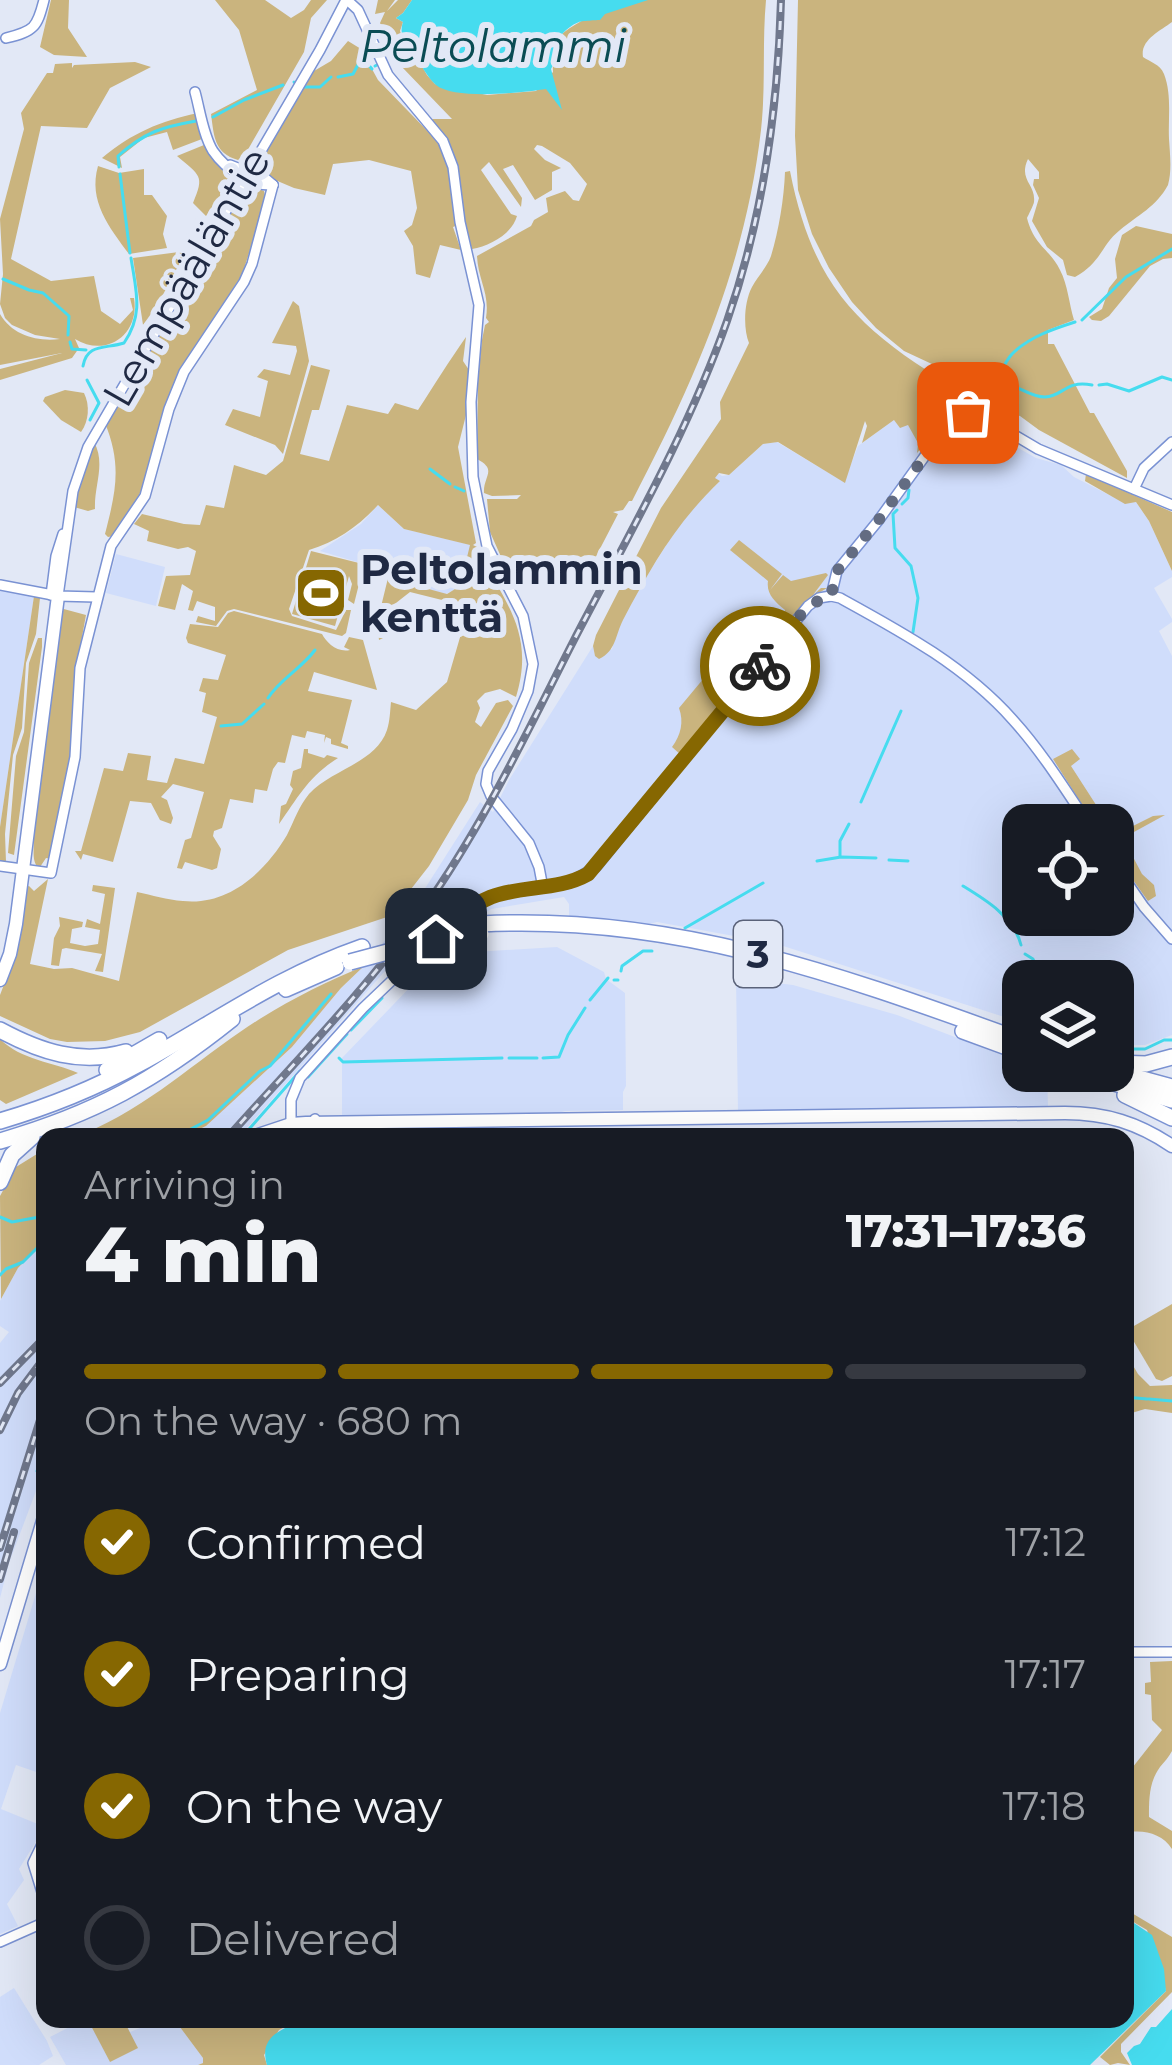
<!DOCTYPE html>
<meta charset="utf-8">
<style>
:root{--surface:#171b24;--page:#20242c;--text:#f1f3f6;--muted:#9ea1a6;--line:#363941;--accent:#866701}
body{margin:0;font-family:Montserrat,sans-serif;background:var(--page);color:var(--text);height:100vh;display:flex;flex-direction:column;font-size:45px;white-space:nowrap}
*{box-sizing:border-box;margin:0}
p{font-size:39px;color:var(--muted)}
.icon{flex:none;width:66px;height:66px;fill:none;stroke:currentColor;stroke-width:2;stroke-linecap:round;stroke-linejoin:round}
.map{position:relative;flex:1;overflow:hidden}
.sheet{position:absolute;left:36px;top:1128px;width:1098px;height:900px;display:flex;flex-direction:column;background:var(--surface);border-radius:24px;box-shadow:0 12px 48px #0002}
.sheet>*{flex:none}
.controls{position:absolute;left:1002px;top:804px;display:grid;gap:24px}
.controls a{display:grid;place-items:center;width:132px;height:132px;border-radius:24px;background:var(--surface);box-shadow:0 12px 48px #0002;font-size:60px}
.pin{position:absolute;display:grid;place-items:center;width:102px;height:102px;color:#fff;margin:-51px;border-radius:24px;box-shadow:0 6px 18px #0006}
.courier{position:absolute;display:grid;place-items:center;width:120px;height:120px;margin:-60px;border:9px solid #866701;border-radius:50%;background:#fff;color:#222;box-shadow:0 3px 15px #0007}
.summary em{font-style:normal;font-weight:800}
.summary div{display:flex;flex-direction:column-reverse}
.summary{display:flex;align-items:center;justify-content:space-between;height:204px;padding:0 48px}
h1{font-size:78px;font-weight:800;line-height:90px}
.bar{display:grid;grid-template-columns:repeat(4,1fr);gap:18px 12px;align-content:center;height:144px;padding:0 48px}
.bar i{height:15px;border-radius:9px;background:var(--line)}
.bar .on{background:var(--accent)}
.bar p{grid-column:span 4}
ol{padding:0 48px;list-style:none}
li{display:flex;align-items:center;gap:36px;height:132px}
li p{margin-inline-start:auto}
li .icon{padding:12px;border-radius:50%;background:var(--accent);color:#fff;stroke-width:4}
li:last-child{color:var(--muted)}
li i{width:66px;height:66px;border:6px solid var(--line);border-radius:50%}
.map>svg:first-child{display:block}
.built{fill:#d0ddfb;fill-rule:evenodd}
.green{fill:#cab47e}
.water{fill:#46dcef}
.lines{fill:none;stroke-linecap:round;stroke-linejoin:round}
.stream{stroke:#46dcef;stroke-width:3}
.secondary-casing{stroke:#7a92d3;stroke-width:12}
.primary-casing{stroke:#7a92d3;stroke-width:15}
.highway-casing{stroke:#7a92d3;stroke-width:18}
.secondary{stroke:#fff;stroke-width:9}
.primary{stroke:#fff;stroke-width:12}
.highway{stroke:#fff;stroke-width:15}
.rail-casing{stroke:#70788d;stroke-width:8}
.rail{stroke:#e2e8f6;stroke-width:3;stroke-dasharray:9;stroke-linecap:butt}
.highway-bridge-casing{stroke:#7a92d3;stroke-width:18;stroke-linecap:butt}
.highway-bridge{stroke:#fff;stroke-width:15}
.done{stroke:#636c82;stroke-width:12;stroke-dasharray:0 21.6}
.route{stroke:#866701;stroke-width:15}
.labels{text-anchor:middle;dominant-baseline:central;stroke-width:12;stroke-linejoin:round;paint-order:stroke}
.shield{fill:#e2e8f6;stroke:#5a6279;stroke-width:3}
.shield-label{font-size:39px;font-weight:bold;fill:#1f2943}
.street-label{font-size:42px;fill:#1f2943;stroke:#e2e8f6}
.poi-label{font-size:42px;font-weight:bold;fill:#1f2943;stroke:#e2e8f6;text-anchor:start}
.water-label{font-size:45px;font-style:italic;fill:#0a4c54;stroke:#e2e8f6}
</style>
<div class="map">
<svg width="1172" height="2065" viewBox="0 0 1172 2065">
<rect width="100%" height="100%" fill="#e2e8f6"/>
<g class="built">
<path d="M894,420L908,424L918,443V454L941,427L969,420L1036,458L1061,465L1074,477L1125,503L1136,502L1149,521L1172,571V577L1154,588L1172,619V622L1159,631L1172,656V1035L1145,1045H1113V981H1023V1023L777,944L657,922L643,926L569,921V904L564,897L491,909L469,923L436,904L399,955L239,1137H183L206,1126L292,1047L341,988L364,966L417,901L480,802L493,812L509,780L593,646L595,656L612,649L618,629L643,582L682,520L720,481L713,478L715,471L722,476L729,475L763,444L777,442L844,482L858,446ZM1023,825H1113V915H1023Z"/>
<path d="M378,505L404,529L471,545L460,587L446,594L363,572L364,564L320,551L361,524Z"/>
<path d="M116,554L165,567L156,606L106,593Z"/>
<path d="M0,591L34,596L0,827Z"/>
<path d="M557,947L604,972L606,979L625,993L626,1086L623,1092V1110L565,1111L547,1116L537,1113L342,1115V1058L442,954Z"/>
<path d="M736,978L793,985L897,1015L1023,1063V1071L1047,1072L1048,1107L738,1112Z"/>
<path d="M45,1239V1467L9,1563L0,1598V1343L9,1332L0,1326V1301L18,1268Z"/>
<path d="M45,1563V1775L16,1765L1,1809L45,1827L19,1869L24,1880L7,1904L18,1926L0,1934V1713Z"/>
<path d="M14,1988L47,2041L53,2056L39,2065H0V1997Z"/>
<path d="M85,2019H123L130,2032L163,2019H174L203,2058V2063L198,2065H66L50,2037Z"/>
</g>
<g class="green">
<path d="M51,0H69L68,28L87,57L54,55L40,47Z"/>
<path d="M215,0H265L291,18L304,10L311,0H327L311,18L304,52L246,153L238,160C214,153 214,136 211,114L257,90L239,30Z"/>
<path d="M378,0H395L387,11L398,0H412L403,13L396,18L403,22L400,31L404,43L411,47L427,75L435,84L464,93L468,91L487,95L536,91L553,72L552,44C569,22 616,3 643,0C680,0 728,0 766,0C762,43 766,86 761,130C745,266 696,378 632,501H629L623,510L613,512L618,514L590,568L552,560L506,568L490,532L487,499H517L521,495L492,496L484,493C483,476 498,470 477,459L478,378L482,340L485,325L489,322L486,318C490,293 478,280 477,256L531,226L534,220L548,212L546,198L565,191L573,200L579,201L587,184L570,163L542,146L537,145L534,149L545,160L561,168L552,172V190L535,200L513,165L503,169L522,198L521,207L489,162L481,170L511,214L517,216C512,234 490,246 472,249L461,215L452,153L432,119H452L402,67L380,23L385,12L375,14Z"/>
<path d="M798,0H1172V22C1160,31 1140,40 1143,57C1150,62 1160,64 1164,74C1172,95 1168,117 1169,139C1170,154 1172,171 1168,185C1156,207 1138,215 1120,230C1101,245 1102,262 1075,277L1067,275L1063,260L1047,247L1032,221L1039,198L1033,185L1034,179H1039V172L1028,159C1018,180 1036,184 1034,202C1034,204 1028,216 1027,218C1034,246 1050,249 1060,270C1068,285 1069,304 1074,320L1048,330V344H1054L1090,413H1094L1127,471V478L1039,430L1020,416L1011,414L1000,402L977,385L904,351L876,328L852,302L829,268L812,234L798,190L795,136Z"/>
<path d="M348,41L361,49L378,80L442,146L449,158L458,225L453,227L461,250L440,245L430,278L416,274L413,246L404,231L412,225L417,208L411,171L369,160L333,164L325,195L294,188L261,174V160L314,71L331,61Z"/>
<path d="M135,62L151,67L110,88L87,128L41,126L11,259L51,281L94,276L101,311L120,324L133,310L130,298H134C140,335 106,358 75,339L79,348L72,358L0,380V369L62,353L0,365V314C12,335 37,342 60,339L35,335L12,325L5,318L0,304L3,274L0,219L24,129L21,113L47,73H53L55,64L72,63V68L74,65Z"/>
<path d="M198,113L202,139L173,150L167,132L144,138L120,157L122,168L102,158C132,133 160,121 198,113Z"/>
<path d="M204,145L229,175L227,186L206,216L193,203C205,175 200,176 177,156Z"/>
<path d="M98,166L119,173L144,169V195H152L167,216L163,234L167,248L129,254C109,227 88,201 98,166Z"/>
<path d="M790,171C814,293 864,334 967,395L964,407L952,414L917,453L918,443L908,425L900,428L894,420L862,443L867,426L865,421L845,483L778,442L763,444L729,475L719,473L715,478L720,481C676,523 651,567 623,620C615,636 616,651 599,659L595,656L593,646L596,635L661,508L721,419L720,402L749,343C743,328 744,302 752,287C758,276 767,267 771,256C779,230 784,198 785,172Z"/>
<path d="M248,185L264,191L266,200L242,275L182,367L166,402L144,485L131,511L113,536L108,537L105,534C116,491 122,465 105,423L210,249L244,186Z"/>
<path d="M1136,226L1172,234V258L1163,259L1150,266L1109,316L1101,321L1092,320L1089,317L1102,309L1109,288L1117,278L1115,259L1122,235Z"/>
<path d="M179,252L184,255L158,304L143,325L133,258Z"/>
<path d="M293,301L299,306L309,361L283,454L275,445L225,425L233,409L260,417L268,381L257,377L264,369L290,375L297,351L296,346L272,343Z"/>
<path d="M466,337L463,361L469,370L470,381L467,411L458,447L476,543L473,545L477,547C503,602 536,631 516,697L500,689L485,693L477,701L480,708L475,722L481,727L496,703L508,700L513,706L476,775L468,800L429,866L390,916L288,950L140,1032L105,1041L67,1042L50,1039L0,1016V995L13,961L25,887L29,886L34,891L48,879L30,964L54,969L72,968L119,981L137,892C152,895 167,900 183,901C229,906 265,872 287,835C294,821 299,806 309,794C332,769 376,763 387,730C390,721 390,711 391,702L416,710L447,682L463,627L442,621L446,601L410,592L387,610L377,623L383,638L379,640L377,623L388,578L447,594L460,586L470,545L404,529L378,505C359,526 336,542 309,550L289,609L292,616L336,630L346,610H351L346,633L342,636L234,609L227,611L216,626L196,622L198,616L215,621V607L197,601L193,611L188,610L193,591L182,584L175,610L158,606L166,576L190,575L196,551L188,547L178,549L147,541L149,531L134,524L142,514L184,524L200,525L206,505L224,508L234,465L266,475L283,461L311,365L330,370L319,410H312L300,454L329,461L347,405L388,414L395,403L418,410C435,384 449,361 466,337Z"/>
<path d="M65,390L84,393C90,405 89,421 81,432L61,420L43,401L45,397Z"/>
<path d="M94,442C106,464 94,485 95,509L88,511L74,507L82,467Z"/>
<path d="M1086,474L1172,512V571L1149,521L1136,502L1125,504L1085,481Z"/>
<path d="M739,540L782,574L770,590L783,575L791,581L826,573L828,575L813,595L821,588H827L809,599L794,617H784L785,610C775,602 766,594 768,581L730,550Z"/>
<path d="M311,551L359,563L363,568L354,604L348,600L352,584L349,576L335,626L292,614Z"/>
<path d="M34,596L40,598L36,634L26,663L22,728L13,755L5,834L6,862L0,861V827Z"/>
<path d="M60,608L86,615L76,670L71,757L51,859L46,858L40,867L36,865C31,855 36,844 32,834Z"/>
<path d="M234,611L322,634C326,642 337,653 350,650L344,647L349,637L363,640L377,690L314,672L308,691L352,700L341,743L348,746V749L331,744V739L326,737L324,743L325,735L307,731L305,738L292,735L285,763L278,762L273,769L267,791L255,789L253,803L230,799L222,828L214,831L213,836L221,849L217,868L212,870L185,862L182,869L177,868L185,840L191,838L204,792L173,784L161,797L167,800L173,818L171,824L160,820L151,803L130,801L113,862L83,854L81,860L75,851H81L104,768L123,771L128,753L151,756L147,780L167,783L175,758L204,764L217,717L202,712L206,693L199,691L203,678L218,680L226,655L188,643L186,638L190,624L218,627L228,613Z"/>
<path d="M38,638H42V647L14,855L8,853L16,756L24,732L29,663Z"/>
<path d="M714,666L725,674L730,695L681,755L672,747C681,735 684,722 679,708Z"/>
<path d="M304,749H308V753L324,758L327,755L338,758C308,777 299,796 279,824L281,806L286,804L293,789L290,785L293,771L301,768Z"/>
<path d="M1072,749L1080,759L1071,766L1109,825H1095L1053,759Z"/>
<path d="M1165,815L1123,838L1142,874L1154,885L1156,896L1148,901L1113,852V836L1153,816Z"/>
<path d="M93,885L115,888L103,972L95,971L102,954L66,948L62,949L59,966L51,965L54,938L60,926L59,917L83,922L82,927L72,929L70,943L85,946L98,944L100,930L85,927L87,919L100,924L105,894L92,891Z"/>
<path d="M364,966L341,988L292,1047L206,1126L183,1137H74C137,1115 186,1069 240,1032C279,1005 321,984 364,966Z"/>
<path d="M0,1039C21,1060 53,1062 78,1073L6,1104L0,1100Z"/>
<path d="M45,1149V1239L18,1268L1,1299L0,1196L16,1167Z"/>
<path d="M1172,1304V1376L1162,1381L1156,1379L1127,1330Z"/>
<path d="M1125,1352L1138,1374L1150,1386L1172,1385V1413L1145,1409L1125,1415Z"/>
<path d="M1172,1661V1751C1169,1757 1164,1762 1160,1767C1149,1782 1149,1799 1149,1817L1172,1831V1849C1162,1833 1142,1829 1125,1833V1777L1162,1730L1152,1720L1151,1695L1145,1694V1683L1151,1682L1150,1662Z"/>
<path d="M1125,1909L1172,1937V1992L1121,2044V2052L1130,2065L1118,2063L1110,2065L1100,2057L1166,1991L1147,1930L1125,1917Z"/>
<path d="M95,2019H123L138,2048L110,2062L89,2022Z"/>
<path d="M174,2019H300L279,2030L264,2055L267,2065H198L203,2063V2058Z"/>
</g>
<g class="water">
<path d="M412,0H648L605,14L600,20C598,20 580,21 579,22C562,29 550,46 554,63L551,69L562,110L546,89C521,93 454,100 436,85C426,76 421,64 415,54C407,41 398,38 403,22L396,18L403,13Z"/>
<path d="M1125,1917L1152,1935L1164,1969L1166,1991L1090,2065H267C261,2044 270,2035 289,2026C302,2020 293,2020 308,2019C319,2018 328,2021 338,2019L344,2023L347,2019H1125Z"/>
<path d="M1172,2009V2065H1132L1127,2053L1134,2046L1140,2044L1151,2027H1156Z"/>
</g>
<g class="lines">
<g class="stream">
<path d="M397,57L413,51"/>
<path d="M375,66L377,65"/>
<path d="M338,77L353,74L359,63L366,62L372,69"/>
<path d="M294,82L295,83"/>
<path d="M305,87H320L331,77"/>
<path d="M213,117L244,100L283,85"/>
<path d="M119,167L118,156C145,132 162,127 196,121"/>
<path d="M120,174L130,253"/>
<path d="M3,279L29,290L43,293L69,316L68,335"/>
<path d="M1082,320L1126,277L1172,249"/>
<path d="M70,342L72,349L86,350"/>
<path d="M83,366C87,343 106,349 124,343C144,314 136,291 131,258"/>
<path d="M87,380L99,403L90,420"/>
<path d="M996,382C1015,382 1028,397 1045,397C1064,396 1065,380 1092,385"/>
<path d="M977,383L980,379L988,385C1002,377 1002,365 1012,354C1029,337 1053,329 1075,322"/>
<path d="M1099,385L1107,384L1129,391L1162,377L1172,380"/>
<path d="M430,469L450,484"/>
<path d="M455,487L464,491"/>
<path d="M902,504L908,498L909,490"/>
<path d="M897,510L893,514L895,548L911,566L918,598L913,632"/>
<path d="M268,698C280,679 301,669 315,650"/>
<path d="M221,726L242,724L264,704"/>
<path d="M861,802L901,711"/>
<path d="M840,856V841L849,824"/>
<path d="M889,860L908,861"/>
<path d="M817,861L841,857L876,858"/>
<path d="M963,886C986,900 1014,917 1021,945"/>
<path d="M685,928L763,883"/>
<path d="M1025,954L1033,959L1043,981"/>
<path d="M417,963L431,950"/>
<path d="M621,971L622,966L643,951H652"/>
<path d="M614,980H618"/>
<path d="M590,1000L608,978"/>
<path d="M351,1030L382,998"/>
<path d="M1113,1049H1145L1164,1040H1172"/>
<path d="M339,1058L343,1062L502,1058"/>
<path d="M509,1058H537"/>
<path d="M543,1058L559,1057L568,1035L585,1008"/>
<path d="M308,1077L347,1034"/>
<path d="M243,1136L300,1071"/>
<path d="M176,1137L208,1120L260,1071L270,1066L331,994"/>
<path d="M0,1217L12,1222L45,1216"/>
<path d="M0,1275L6,1269L23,1262L45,1240"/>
<path d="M1125,1397L1147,1399"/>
<path d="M1149,1399L1172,1401"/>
<path d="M37,1471L45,1451"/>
</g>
<g class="secondary-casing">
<g id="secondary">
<path d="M347,0L358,10L388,75L443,141L453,167L460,222L479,305L471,402L473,477L487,546L523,616L533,664L528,691L512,729L488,771L486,784L491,796L529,843L539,867L543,888"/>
<path d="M6,38C34,31 37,28 44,0"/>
<path d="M195,92C200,110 203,135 213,151C226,170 251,186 273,185"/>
<path d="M230,165L266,179L273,185"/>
<path d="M1134,489L1144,468L1172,442"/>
<path d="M0,585L58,596L96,597"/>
<path d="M51,595L56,556L63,534"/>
<path d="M58,596L73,491L88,447L320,50L346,0"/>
<path d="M831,596L837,571L878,521L948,424L961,414L982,416L1038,449L1172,505"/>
<path d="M831,596L840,598C902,632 965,666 1013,720C1042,752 1065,789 1089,825"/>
<path d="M1113,862L1144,907L1172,939"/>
<path d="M0,866L51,873L75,757L80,668L111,546L145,496L169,409L184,372L244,282L252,264L273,185"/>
<path d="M315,1119L316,1131L321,1137"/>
<path d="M291,1124V1100L300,1078L363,1008L465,911L496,895L569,883L596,867L808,606L819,598L831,596"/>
<path d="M1125,1652H1172"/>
<path d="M45,1838L33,1863L45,1902"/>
<path d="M0,1942L45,1922"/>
</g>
</g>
<g class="primary-casing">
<g id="primary">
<path d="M0,980L10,954L16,924L58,596"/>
<path d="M255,1136L291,1124L306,1123L1065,1113C1106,1113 1138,1123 1172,1146"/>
<path d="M0,1664L45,1514"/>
</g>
</g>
<g class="highway-casing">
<g id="highway">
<path d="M481,924C677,914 842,976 1023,1041"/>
<path d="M286,989L336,967"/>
<path d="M0,1030C41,1052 80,1065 126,1052"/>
<path d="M963,1031L1023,1053"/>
<path d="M1113,1063L1146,1064L1172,1057"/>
<path d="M107,1070L159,1040"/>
<path d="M1074,1071L1172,1100"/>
<path d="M1113,1071L1172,1087"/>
<path d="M1125,1095L1172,1118"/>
<path d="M0,1121C48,1107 95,1088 139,1064C216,1022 276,977 362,947"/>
<path d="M0,1141C94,1114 156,1080 232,1019"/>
<path d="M0,1182L12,1155L32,1137"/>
</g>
</g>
<use href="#secondary" class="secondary"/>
<use href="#primary" class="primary"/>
<use href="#highway" class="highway"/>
<g class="rail-casing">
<g id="rail">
<path d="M228,1137C294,1063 365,991 423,910C483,826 527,732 574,640C628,536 688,432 727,321C763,218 778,109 781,0"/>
<path d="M0,1383L45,1337"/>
<path d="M0,1430L18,1393L45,1357"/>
<path d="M0,1548L45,1404"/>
<path d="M0,1579L14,1532"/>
</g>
</g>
<use href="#rail" class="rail"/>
<g class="highway-bridge-casing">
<path id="highway-bridge" d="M350,962L425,942L481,934"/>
</g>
<use href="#highway-bridge" class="highway-bridge"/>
</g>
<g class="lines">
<path class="done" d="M760,666C778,644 803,601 831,596L837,571L878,521L948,424L961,414L968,413"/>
<path class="route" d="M436,939C453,922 469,906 491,897C523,885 558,891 588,874L760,666"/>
</g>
<defs>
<g id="stadium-square" transform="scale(2.7)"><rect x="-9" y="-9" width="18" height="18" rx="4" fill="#866701" stroke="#e2e8f6"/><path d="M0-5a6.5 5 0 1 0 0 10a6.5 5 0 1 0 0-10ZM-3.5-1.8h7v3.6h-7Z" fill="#fff"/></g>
</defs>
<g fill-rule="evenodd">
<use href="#stadium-square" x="321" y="593"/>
</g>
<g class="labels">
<rect class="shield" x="734" y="921" width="48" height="66" rx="9"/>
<g class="shield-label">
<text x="758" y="954">3</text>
</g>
<g class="street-label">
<text transform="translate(186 277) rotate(-60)">Lempääläntie</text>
</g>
<g class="poi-label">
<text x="360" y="569">Peltolammin<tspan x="360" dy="48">kenttä</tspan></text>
</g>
<g class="water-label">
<text x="493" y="45">Peltolammi</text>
</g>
</g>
</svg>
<div class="controls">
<a><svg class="icon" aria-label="locate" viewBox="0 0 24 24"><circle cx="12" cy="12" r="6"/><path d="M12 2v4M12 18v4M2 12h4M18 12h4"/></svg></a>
<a><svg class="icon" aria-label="layers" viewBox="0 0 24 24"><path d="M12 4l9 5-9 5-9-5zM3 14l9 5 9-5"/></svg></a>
</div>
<div class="pin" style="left:968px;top:413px;background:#ea580c"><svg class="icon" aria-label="bag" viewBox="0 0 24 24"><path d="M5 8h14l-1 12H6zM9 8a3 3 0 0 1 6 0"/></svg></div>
<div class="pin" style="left:436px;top:939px;background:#1f2937"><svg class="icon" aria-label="home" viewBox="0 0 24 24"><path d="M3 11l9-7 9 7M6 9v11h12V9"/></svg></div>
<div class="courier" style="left:760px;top:666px"><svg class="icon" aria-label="bike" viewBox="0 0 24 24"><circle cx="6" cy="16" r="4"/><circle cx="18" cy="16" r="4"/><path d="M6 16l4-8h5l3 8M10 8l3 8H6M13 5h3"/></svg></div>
<section class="sheet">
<div class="summary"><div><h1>4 min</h1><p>Arriving in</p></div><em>17:31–17:36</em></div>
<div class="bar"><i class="on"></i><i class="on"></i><i class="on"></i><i></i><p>On the way · 680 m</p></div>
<ol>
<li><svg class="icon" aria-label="check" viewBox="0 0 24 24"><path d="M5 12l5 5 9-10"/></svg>Confirmed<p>17:12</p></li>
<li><svg class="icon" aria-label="check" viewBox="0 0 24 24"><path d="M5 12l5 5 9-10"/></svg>Preparing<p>17:17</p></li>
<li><svg class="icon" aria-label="check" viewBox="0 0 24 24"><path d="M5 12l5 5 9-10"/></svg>On the way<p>17:18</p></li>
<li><i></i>Delivered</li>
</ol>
</section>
</div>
